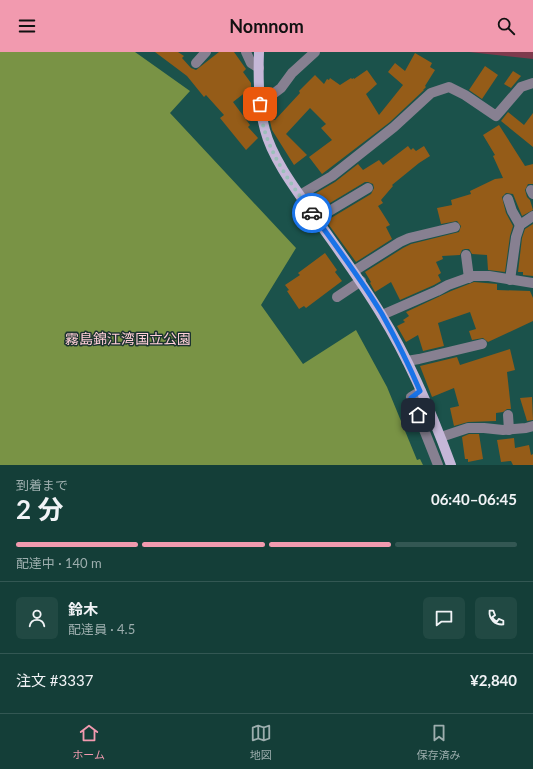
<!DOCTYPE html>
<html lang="ja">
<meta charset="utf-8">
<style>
:root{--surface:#143e38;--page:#214943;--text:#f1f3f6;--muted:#9daeae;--line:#335753;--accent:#f29aaf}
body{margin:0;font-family:Lato,"Noto Sans JP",sans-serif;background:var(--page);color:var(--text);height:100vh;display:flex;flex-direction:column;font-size:15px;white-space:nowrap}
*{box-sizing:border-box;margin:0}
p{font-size:13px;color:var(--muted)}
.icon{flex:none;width:22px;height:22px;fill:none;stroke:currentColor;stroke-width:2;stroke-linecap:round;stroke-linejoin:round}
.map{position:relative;height:413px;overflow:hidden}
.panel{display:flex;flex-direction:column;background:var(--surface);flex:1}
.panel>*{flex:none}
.pin{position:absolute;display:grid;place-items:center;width:34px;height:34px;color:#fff;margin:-17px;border-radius:8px;box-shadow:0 2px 6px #0006}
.courier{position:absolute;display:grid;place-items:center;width:40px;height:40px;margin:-20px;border:3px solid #1a73e8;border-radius:50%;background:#fff;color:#222;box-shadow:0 1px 5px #0007}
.head em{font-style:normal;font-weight:700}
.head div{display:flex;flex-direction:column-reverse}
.head{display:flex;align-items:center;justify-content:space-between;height:68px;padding:0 16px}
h1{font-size:26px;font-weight:700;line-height:30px}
.bar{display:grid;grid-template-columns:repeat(4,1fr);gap:6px 4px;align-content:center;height:48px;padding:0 16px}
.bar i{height:5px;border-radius:3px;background:var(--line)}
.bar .active{background:var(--accent)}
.bar p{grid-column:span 4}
.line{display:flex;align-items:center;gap:10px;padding:0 16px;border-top:1px solid var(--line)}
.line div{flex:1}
.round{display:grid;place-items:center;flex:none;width:42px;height:42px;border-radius:6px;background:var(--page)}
header{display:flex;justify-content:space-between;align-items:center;height:52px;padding:0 16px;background:var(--accent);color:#111;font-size:18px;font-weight:700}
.menu{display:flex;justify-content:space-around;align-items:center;height:56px;border-top:1px solid var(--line);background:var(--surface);font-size:11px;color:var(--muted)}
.menu a{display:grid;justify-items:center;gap:2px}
.menu .active{color:var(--accent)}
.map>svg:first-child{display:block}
.green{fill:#7e3a4d}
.water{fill:#799345}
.building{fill:#955c18}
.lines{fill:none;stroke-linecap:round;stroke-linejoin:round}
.minor{stroke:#878091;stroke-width:10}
.major{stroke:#c5b7d8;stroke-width:10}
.done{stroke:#9bc0ba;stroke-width:4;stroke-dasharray:0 7.2}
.route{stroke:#1a73e8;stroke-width:5}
.labels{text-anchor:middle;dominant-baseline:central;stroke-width:3;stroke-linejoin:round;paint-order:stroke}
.park-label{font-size:14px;fill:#ffcfd8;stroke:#1c332f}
</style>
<header><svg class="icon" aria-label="menu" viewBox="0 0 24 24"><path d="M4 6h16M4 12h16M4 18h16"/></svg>Nomnom<svg class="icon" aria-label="search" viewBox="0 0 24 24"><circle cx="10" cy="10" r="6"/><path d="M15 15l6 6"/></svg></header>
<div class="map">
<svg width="533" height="413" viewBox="0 0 533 413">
<rect width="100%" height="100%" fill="#1b524b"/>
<path class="green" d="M469,0H533V7Z"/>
<path class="water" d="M0,0H135L190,39L170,61L296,196L261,253L303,312L356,278L387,335L417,408L420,407L423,413H0Z"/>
<g class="building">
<path d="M155,0H178L184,4L182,6L191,16L196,18L219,0H234L246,17L243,20L251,31V36L233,50L250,73L248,75L258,86L246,98L220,66L224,63L206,43L204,45L187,24Z"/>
<path d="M415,1L432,11L430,15L435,18L425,34L426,35L423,38H424L390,70L322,122L309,105L332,88L321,76L326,72L310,56L286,82L307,103L294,113L272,78L269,65L271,68H275L300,41L299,39L315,23L324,32L327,27L329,28L330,26L340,33L351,26L352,27L354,26V27L367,18L377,32L366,42L379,63L403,33L388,20L395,11L405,19Z"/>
<path d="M485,14L498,23L482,47L469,38Z"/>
<path d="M513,19L521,24L511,36L504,32Z"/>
<path d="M508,60L524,73L533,61V95L501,69Z"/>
<path d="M499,73L525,114L533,112V132H528L525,138L527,145L530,148L533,158L522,164L513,142L506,141L502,145L506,161L513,174L510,184L505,220L488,218L487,203L472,202L469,197H465L462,198L460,203L442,204L443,207L436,210L441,221L438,223L441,229L434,233L400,248L391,230L375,240L370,231L371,230L365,220L403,196L411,192L459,180L461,174L457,169L441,172L437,156L452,153L451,148L471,142L470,139L495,127L503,126L493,104L495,103L483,83Z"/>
<path d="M408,94L411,98L413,96L416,99L424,94L430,104L419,111L392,133L393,134L381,148L383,151L378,154L390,173L386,175L392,187L356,210L326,169L371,142L374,136L373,132L368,130H365L320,157L311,144L335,130L358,112L363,118L379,108L383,113Z"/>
<path d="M533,172V224L523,223V220H518L522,186L525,177Z"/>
<path d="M325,201L337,218L335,220L342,229L306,256L304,254L299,257L287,239L289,238L285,233L300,223L298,221Z"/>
<path d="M474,230L497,232V238L530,239L533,246V269L488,290L483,286L472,288L469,279L476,277L470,260L438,271L444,294L423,299L418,283L406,290L397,274L405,270L403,268L409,264L406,260L451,239Z"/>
<path d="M510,297L515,318L507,320L511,357H507L503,360L496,361V369L468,370L454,374L450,356L459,354L454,336L432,345L420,314L457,305L460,313Z"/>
<path d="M532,345L533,368L527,369L520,346Z"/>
<path d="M469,382H479L483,407L468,410V407H465L462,385Z"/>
<path d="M514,386L515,396L529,393L531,403L533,402V413H513L511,409L501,410L497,388Z"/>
</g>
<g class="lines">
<g class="minor">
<path d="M246,0L251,11L259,16"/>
<path d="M196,11L206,0"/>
<path d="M259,41L273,42L281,36L292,21L315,0"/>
<path d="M531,138L533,142"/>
<path d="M300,143L332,124L394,75L431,41L449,35L465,43L496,64L521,35L533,31"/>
<path d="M508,147L512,159L520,173"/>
<path d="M316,167L368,136"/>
<path d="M466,203L469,226"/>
<path d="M354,219L400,190L409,186L455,175"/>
<path d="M510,228L516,185L520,173L533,164"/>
<path d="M337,245L361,229"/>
<path d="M382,263L437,239L448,233L473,224H489L533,231"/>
<path d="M407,309L419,307L482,292"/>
<path d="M421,339L411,345L438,413"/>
<path d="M508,363L509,378"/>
<path d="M441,385L468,376H484L503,378L526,376L533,374"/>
</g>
<path class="major" d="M259,0C258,26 258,53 265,78C272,106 296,138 313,162C336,195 360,227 381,262C410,309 432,361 451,413"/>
</g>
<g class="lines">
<path class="done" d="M260,52C261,61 262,71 265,80C274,109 294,136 312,161"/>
<path class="route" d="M312,161C336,194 361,227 382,262C396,287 409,313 420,339L411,346L418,363"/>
</g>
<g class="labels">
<g class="park-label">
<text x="128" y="286">霧島錦江湾国立公園</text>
</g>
</g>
</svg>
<div class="pin" style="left:260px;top:52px;background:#ea580c"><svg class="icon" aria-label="bag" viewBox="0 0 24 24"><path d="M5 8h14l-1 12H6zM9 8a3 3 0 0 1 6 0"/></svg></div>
<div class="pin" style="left:418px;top:363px;background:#1f2937"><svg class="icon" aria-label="home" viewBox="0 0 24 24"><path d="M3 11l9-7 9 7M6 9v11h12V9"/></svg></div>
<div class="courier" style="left:312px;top:161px"><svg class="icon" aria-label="car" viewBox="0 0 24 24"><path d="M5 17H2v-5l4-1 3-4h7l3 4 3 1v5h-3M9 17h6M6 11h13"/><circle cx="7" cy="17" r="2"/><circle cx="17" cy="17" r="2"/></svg></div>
</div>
<section class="panel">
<div class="head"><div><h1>2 分</h1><p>到着まで</p></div><em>06:40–06:45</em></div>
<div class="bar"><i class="active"></i><i class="active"></i><i class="active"></i><i></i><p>配達中 · 140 m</p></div>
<div class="line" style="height:72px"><a class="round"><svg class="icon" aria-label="person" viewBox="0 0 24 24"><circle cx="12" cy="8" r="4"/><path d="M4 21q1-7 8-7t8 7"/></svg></a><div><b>鈴木</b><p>配達員 · 4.5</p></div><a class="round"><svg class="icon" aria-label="chat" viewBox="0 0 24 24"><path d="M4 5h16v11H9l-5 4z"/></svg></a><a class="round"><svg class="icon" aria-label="phone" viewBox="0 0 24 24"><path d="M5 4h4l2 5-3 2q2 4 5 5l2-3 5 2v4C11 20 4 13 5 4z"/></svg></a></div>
<div class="line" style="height:52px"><div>注文 #3337</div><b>¥2,840</b></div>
</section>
<nav class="menu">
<a class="active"><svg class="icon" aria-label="home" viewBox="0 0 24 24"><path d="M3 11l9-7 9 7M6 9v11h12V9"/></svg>ホーム</a>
<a><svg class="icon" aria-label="map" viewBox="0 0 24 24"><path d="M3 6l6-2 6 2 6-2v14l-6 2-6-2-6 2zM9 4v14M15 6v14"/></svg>地図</a>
<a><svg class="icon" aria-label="saved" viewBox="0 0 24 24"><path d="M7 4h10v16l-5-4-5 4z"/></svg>保存済み</a>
</nav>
